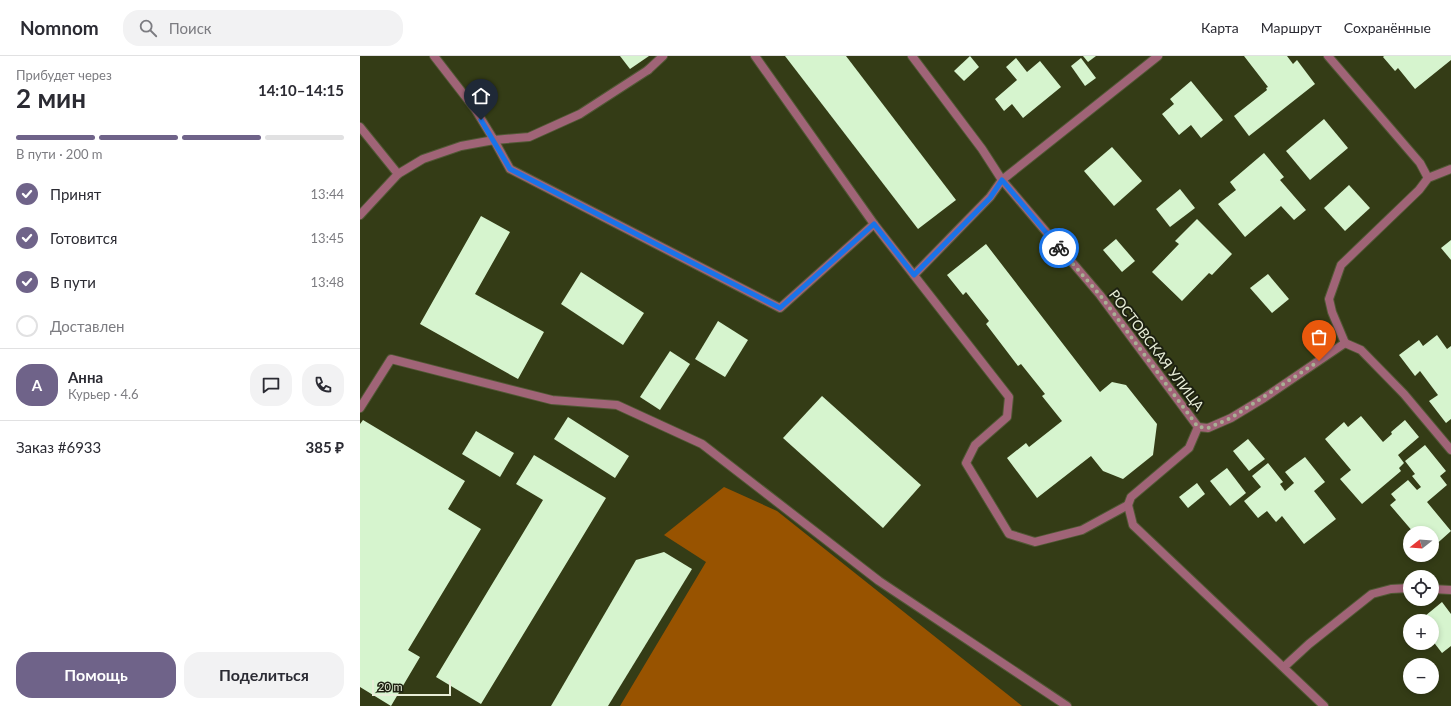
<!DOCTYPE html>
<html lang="ru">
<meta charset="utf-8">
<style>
:root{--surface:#fff;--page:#f2f2f3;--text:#2b2b33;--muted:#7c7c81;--line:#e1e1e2;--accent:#6f6389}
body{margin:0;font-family:Lato,sans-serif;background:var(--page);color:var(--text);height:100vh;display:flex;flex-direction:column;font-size:15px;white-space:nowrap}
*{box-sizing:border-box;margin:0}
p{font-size:13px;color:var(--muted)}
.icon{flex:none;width:22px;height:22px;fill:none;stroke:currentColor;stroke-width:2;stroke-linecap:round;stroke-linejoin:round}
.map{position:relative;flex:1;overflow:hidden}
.side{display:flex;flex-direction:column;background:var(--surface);width:360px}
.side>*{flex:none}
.needle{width:26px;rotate:253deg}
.buttons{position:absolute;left:1043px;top:470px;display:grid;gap:8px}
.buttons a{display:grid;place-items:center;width:36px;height:36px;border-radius:50%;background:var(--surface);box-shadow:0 2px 6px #0003;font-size:20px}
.scale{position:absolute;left:12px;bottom:10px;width:79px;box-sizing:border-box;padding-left:4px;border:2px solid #e8eed8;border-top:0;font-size:11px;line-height:14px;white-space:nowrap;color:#e8eed8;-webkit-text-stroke:3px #1d2111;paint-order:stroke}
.pin{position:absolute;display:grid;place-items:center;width:34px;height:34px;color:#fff;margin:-41px -17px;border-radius:50% 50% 50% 0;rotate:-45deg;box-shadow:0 0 4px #0007}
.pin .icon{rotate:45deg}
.courier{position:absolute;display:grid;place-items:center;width:40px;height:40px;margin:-20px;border:3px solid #1a73e8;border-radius:50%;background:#fff;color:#222;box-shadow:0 1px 5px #0007}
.summary em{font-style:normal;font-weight:700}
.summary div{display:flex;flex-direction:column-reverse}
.summary{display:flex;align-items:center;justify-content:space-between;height:68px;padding:0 16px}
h1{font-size:26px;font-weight:700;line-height:30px}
.bar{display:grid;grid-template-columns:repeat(4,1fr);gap:6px 4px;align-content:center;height:48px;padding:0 16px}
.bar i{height:5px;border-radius:3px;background:var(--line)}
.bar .selected{background:var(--accent)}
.bar p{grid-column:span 4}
.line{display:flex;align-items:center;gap:10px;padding:0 16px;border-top:1px solid var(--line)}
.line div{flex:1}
.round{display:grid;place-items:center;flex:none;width:42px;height:42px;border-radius:16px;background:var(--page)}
ol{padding:0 16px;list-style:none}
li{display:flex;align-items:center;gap:12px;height:44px}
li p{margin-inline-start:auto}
li .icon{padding:4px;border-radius:50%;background:var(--accent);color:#fff;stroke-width:4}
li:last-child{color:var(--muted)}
li i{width:22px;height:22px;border:2px solid var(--line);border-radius:50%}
.primary-button{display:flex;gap:8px;margin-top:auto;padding:8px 16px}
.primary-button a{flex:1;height:46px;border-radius:16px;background:var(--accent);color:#fff;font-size:16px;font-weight:700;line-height:46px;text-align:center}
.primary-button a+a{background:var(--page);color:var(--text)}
header{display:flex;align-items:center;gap:24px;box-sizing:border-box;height:56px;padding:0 20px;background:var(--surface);border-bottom:1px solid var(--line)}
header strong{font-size:19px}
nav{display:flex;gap:22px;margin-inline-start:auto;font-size:14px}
.search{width:280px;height:36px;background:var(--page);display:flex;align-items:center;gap:10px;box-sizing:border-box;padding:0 14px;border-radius:16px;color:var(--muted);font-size:15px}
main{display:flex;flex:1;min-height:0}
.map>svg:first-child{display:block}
.forest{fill:#985300}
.building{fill:#d6f4ce}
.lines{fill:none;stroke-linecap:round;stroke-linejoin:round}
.service-casing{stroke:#515835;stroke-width:10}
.minor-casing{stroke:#515835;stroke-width:10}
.service{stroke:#a06477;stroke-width:8}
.minor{stroke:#a06477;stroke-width:8}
.done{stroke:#a9b094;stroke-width:4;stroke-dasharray:0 7.2}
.route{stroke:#1a73e8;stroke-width:5}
.labels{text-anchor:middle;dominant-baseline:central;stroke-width:4;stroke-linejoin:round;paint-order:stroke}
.street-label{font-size:14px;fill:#e8eed8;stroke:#1d2111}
</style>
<header>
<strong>Nomnom</strong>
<div class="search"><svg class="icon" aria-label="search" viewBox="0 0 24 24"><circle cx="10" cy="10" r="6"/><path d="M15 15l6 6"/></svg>Поиск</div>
<nav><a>Карта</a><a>Маршрут</a><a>Сохранённые</a></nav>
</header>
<main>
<section class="side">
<div class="summary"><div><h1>2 мин</h1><p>Прибудет через</p></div><em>14:10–14:15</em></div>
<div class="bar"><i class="selected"></i><i class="selected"></i><i class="selected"></i><i></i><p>В пути · 200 m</p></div>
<ol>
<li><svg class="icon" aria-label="check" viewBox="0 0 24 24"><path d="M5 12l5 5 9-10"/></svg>Принят<p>13:44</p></li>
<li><svg class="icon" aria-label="check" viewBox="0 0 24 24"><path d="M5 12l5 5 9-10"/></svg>Готовится<p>13:45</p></li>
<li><svg class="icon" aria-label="check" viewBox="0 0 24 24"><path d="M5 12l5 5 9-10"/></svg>В пути<p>13:48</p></li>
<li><i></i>Доставлен</li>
</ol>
<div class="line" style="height:72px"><b class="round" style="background:var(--accent);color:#fff">А</b><div><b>Анна</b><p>Курьер · 4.6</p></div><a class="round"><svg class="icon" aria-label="chat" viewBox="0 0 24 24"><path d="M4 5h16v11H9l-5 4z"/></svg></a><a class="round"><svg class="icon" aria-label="phone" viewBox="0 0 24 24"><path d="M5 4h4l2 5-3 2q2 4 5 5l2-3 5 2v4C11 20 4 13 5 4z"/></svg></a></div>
<div class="line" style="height:52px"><div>Заказ #6933</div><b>385 ₽</b></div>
<div class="primary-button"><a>Помощь</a><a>Поделиться</a></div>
</section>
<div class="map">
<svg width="1091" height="650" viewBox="0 0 1091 650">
<rect width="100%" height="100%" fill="#343c16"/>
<path class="forest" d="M364,431L417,455L662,650H260L346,506L304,479Z"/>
<g class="building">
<path d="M260,0H289L270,13Z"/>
<path d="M425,0H486L596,144L558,173Z"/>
<path d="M610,0L619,11L604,25L594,15Z"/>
<path d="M723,0H736L728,6Z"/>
<path d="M884,0H927L933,8L937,4L955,28L889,80L874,60L907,34L906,32L908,31Z"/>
<path d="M1024,0H1091V4L1055,33L1038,12L1035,15L1023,1Z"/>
<path d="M656,2L667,16L680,5L701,31L663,62L652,48L644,55L635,43L657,24L646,11Z"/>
<path d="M721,2L736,22L725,30L711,10Z"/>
<path d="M831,25L863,64L841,82L831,69L819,79L802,58L814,48L810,43Z"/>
<path d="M964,63L988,92L950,124L926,95Z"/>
<path d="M752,91L782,125L754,150L724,115Z"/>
<path d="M904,97L924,121L920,124L946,154L934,164L921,150L885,181L858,148L876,134L870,126Z"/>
<path d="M989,129L1010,152L985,175L964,152Z"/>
<path d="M820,133L835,152L810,171L796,153Z"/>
<path d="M121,160L150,176L115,238L184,276L158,323L60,268Z"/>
<path d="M837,163L872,198L852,219L849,217L822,245L792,216L819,188L815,185Z"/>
<path d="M756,183L775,205L762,216L743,194Z"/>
<path d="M1091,184V204L1081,192Z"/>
<path d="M626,188L740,336L752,326L766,329L797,368L793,399L763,423L743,415L731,400L677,442L647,402L666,387L669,391L702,365L682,340L685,338L661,308L658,310L626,268L629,265L606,236L603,239L587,219Z"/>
<path d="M221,216L284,257L263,289L201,248Z"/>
<path d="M908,218L929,243L912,257L890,232Z"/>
<path d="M358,265L388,284L365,321L335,303Z"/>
<path d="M1077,279L1087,293L1091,290V363L1086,367L1069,345L1078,339L1060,315L1055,320L1039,299L1059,284L1063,290Z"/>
<path d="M310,295L330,308L300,354L280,341Z"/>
<path d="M462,340L561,429L523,472L423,382Z"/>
<path d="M1001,360L1023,386L1032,378L1031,376L1045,364L1059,381L1038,399L1044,407L1039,412L1041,415L1002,448L980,423L991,414L965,383L984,366L988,371Z"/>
<path d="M208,361L269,400L255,422L194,383Z"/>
<path d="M3,364L105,425L88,453L121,473L48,594L60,601L31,650L0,631V368Z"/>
<path d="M116,375L154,397L140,421L102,398Z"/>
<path d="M888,383L905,403L889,415L873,395Z"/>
<path d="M1065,389L1086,415L1080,420L1087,429L1067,446L1091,475L1072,492V477H1054L1030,449L1036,444L1031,438L1048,424L1057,434L1061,431L1052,420L1055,418L1045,405Z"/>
<path d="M174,399L246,442L121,648L76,621L183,444L156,428Z"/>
<path d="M945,401L965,426L954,435L976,463L944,488L922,460L916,466L907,455L898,462L884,445L901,431L892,420L908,407L923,426L920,428L925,435L934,427L925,416Z"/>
<path d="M867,412L886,437L870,450L850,425Z"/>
<path d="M837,427L845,438L828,452L819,441Z"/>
<path d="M304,496L332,513L248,650H191L276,504Z"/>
<path d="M1082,546L1091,558V590L1082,597L1072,584V565H1059Z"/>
</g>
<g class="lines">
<g class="service-casing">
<g id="service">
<path d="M74,0L115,53L134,84L169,81L220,58L288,14"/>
<path d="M395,0L514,168L649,341L647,361L615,389L606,407L649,478L675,486L722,474L768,449"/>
<path d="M0,71L38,118L63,103L101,90L134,84L150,113L420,252L514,168"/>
<path d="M0,159L38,118"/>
<path d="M554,219L630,141L642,124"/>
<path d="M0,352L31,303L192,344L257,349L342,388L519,525L707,650"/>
</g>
</g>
<g class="minor-casing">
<g id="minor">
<path d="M552,0L622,93L642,124L740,239L838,371L829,392L771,441L768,449L773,469L964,650"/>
<path d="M968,0L1060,107L1068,122"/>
<path d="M288,14L303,0"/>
<path d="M642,124L798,0"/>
<path d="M985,287L972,256L969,243L981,209L1059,134L1068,122L1091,113"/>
<path d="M985,287L1001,294L1044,338L1091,394"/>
<path d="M838,371L848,372L871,362L904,342L985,287"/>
<path d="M1072,533L1091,534"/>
<path d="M924,611L949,588L1012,538L1031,533L1050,532"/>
</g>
</g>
<use href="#service" class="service"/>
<use href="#minor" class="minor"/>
</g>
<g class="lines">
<path class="done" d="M699,192L740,239L838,371L848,372L871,362L959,305"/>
<path class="route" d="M121,64L150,113L420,252L514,168L554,219L630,142L642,124L699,192"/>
</g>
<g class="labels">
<g class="street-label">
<text transform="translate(797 294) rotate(53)">РОСТОВСКАЯ УЛИЦА</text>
</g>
</g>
</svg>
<div class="buttons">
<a><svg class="needle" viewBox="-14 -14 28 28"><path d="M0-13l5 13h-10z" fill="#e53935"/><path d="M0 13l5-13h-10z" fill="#7c7c81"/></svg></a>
<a><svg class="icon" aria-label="locate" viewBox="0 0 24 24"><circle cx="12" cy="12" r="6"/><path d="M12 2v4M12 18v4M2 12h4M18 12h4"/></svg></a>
<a>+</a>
<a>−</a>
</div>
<div class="scale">20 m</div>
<div class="pin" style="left:959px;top:305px;background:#ea580c"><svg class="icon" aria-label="bag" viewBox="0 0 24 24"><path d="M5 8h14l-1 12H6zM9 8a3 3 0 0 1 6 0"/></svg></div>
<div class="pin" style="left:121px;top:64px;background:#1f2937"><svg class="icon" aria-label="home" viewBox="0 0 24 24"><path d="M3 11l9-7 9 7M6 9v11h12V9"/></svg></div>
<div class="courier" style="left:699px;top:192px"><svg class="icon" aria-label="bike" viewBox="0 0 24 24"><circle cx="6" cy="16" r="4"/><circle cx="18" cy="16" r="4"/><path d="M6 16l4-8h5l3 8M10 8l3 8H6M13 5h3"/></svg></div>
</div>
</main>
